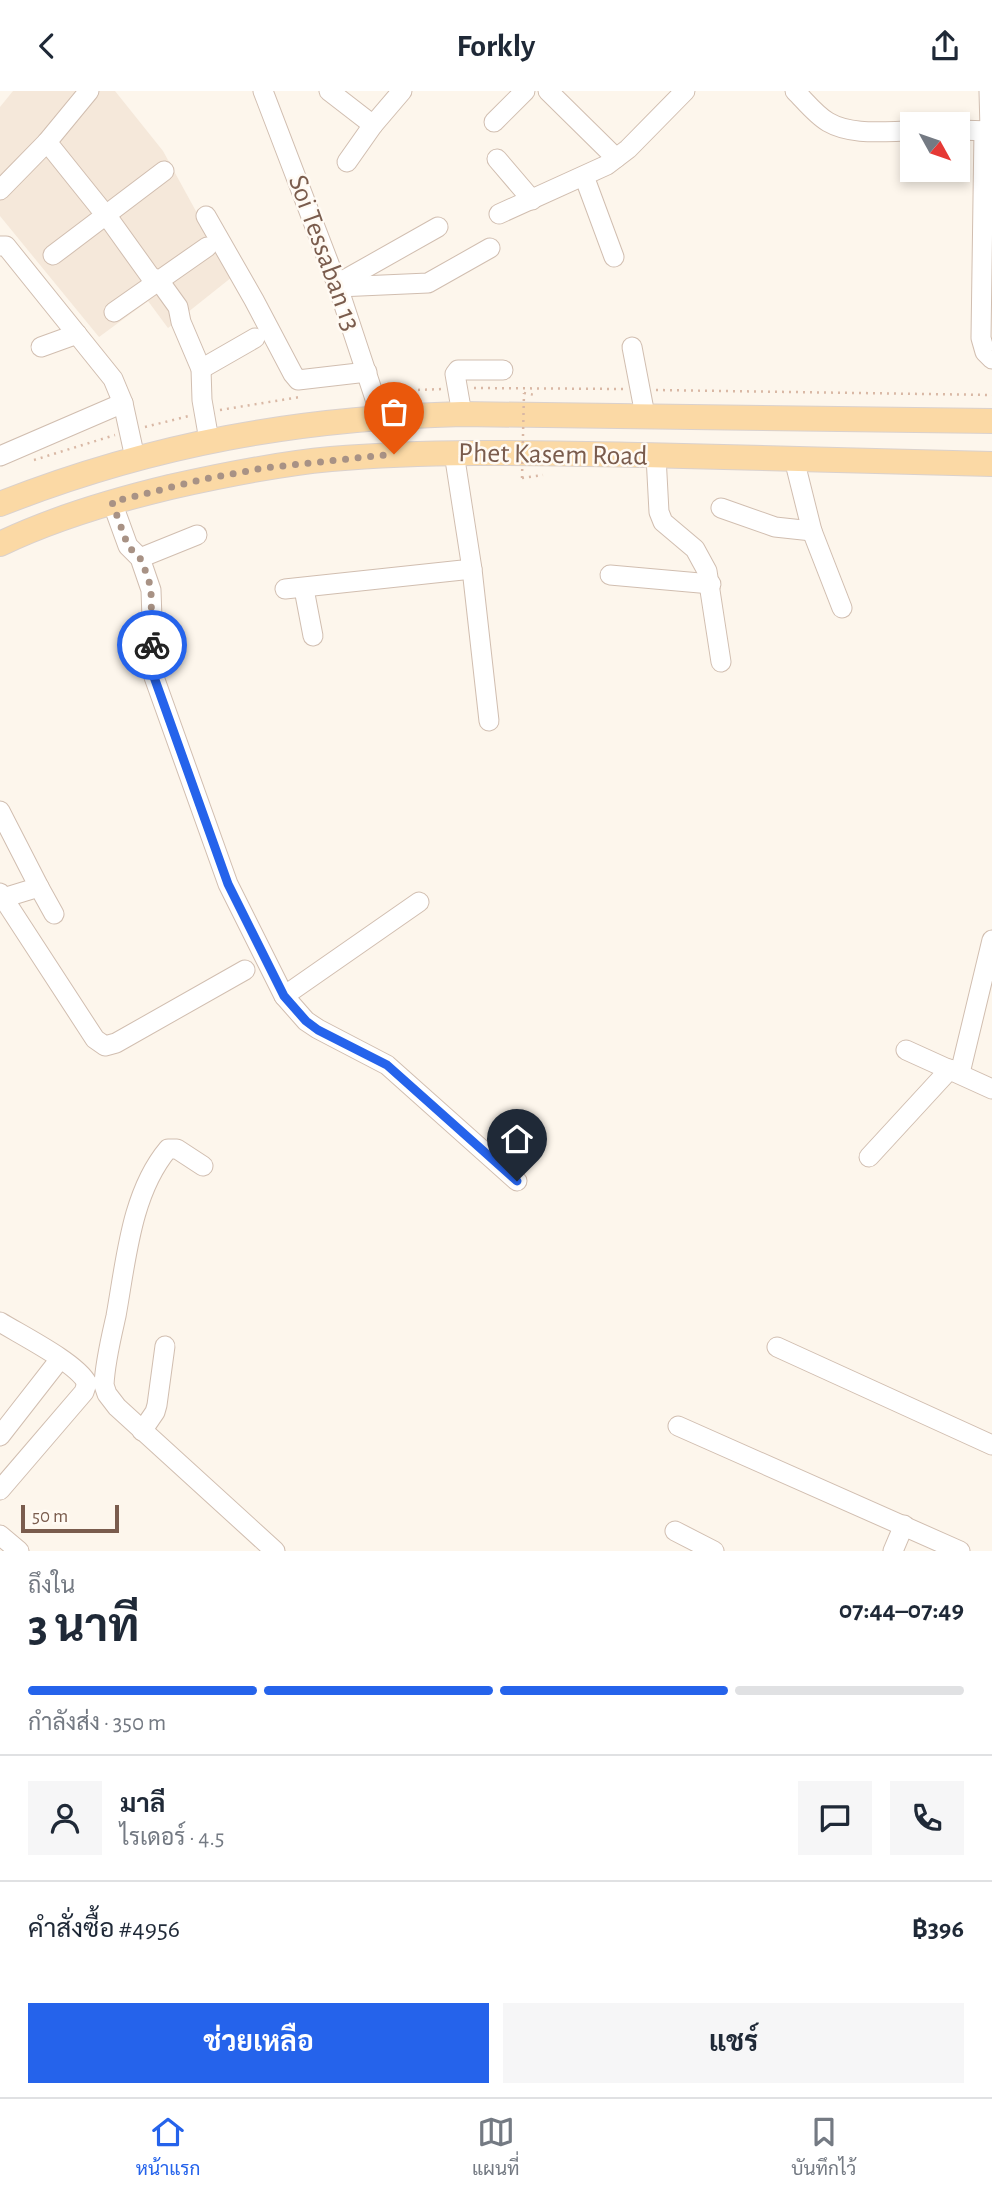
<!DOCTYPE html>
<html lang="th">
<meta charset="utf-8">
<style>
:root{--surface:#fff;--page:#f6f6f7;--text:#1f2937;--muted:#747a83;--line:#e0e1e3;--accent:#2563eb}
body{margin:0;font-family:"Alegreya Sans",Sarabun,sans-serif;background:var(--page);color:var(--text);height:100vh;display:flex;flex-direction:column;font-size:26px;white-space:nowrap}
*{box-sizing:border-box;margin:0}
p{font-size:23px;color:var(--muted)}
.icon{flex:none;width:38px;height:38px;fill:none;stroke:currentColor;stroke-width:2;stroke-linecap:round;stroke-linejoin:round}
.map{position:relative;height:1460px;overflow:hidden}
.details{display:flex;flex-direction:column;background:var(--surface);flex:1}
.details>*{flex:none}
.needle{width:46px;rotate:130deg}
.fabs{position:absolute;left:900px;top:21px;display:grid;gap:14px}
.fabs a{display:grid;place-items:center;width:70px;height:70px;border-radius:0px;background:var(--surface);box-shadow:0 4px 10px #0003;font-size:35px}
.scale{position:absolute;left:21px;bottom:18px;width:98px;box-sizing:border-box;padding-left:7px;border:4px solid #7a5c4d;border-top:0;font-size:19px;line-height:24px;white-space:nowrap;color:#7a5c4d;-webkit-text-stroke:5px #fffaf3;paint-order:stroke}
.pin{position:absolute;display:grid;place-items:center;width:60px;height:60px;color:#fff;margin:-72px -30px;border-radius:50% 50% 50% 0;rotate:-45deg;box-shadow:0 0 7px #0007}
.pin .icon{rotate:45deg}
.courier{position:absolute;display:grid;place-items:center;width:70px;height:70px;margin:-35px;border:5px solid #2563eb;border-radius:50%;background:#fff;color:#222;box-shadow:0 2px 9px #0007}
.headline em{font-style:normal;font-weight:700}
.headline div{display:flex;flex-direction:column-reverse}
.headline{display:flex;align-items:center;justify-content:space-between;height:119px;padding:0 28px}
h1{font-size:46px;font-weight:700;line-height:52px}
.bar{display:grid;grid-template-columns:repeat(4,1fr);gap:10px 7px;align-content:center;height:84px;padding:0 28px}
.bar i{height:9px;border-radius:5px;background:var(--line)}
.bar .selected{background:var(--accent)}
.bar p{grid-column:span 4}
.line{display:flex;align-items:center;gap:18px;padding:0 28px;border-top:2px solid var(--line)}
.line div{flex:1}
.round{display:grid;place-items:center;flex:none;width:74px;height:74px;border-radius:0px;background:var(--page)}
.primary-button{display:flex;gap:14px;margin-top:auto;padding:14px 28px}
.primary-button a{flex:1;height:80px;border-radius:0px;background:var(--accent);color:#fff;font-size:28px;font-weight:700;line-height:80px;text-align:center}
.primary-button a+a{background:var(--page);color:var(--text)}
header{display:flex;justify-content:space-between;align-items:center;height:91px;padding:0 28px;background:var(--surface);font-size:32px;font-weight:700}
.tabs{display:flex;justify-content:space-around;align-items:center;height:98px;border-top:2px solid var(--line);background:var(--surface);font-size:19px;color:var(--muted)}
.tabs a{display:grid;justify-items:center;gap:4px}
.tabs .selected{color:var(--accent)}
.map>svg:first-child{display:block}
.residential{fill:#f5e8da}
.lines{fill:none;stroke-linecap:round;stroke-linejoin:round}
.minor-casing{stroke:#d1beb0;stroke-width:21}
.major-casing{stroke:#dad1cd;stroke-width:26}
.path{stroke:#d9b8a5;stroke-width:2.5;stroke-dasharray:2 5;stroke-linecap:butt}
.minor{stroke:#fff;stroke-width:19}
.major{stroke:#fbd9a5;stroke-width:24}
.path-bridge{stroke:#d9b8a5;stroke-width:2.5;stroke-dasharray:2 5;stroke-linecap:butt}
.done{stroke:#a89285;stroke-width:7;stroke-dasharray:0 12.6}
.route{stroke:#2563eb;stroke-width:9}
.labels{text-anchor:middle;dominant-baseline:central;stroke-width:5;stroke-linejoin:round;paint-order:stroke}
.street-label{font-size:28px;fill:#7a5c4d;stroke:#fffaf3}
</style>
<header><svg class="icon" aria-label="back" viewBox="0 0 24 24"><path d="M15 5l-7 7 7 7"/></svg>Forkly<svg class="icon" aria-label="share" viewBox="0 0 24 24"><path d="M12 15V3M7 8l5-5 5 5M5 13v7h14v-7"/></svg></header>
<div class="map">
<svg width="992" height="1460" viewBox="0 0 992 1460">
<rect width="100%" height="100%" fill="#fdf6ec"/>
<path class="residential" d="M13,0H115L163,60L232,186L168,237L148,210L99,246L0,125V16Z"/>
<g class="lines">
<g class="minor-casing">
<g id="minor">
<path d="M89,0L47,51L112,132L150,185L160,191L178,216L181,231L201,278L202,309L209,349"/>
<path d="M263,0L338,196L381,326"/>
<path d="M329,0L373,34L402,0"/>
<path d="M548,0L616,67"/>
<path d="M795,0C805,10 816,24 828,31C852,45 886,40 912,40"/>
<path d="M989,0L990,39"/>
<path d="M494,31L525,0"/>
<path d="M957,39L992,40"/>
<path d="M984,39L981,247L985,261L992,268"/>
<path d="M497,68L532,109"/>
<path d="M347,71L373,34"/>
<path d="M584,85L614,166"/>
<path d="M0,99L47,51"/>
<path d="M499,123L607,74L628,58L685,0"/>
<path d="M206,125L254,209L293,283L298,289L367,281"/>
<path d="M0,155H6L113,288L123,312L135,367"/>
<path d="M53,164L164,80"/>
<path d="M337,193L438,136"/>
<path d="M338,196L428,192L490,157"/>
<path d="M114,221L207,156"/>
<path d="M41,256L77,243"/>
<path d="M632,256L645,324"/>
<path d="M201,278L255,247"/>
<path d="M462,323L455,283L458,279H503"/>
<path d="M0,365L123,312"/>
<path d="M656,365L659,421L663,431L695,458L707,480L721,571"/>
<path d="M794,368L812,440L842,517"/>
<path d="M112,411L128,455L140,467L151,499L154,586L228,793L284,905L419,811"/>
<path d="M721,417L775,436L812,440"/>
<path d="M140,467L197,444"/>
<path d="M472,478L489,630"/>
<path d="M610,484L711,493"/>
<path d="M285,498L472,478L454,362"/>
<path d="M304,498L313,545"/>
<path d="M0,720L39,796"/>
<path d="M0,802L95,948L105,955L116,952L245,879"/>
<path d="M3,807L39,796L54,823"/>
<path d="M284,905L306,930L318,938L387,974L517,1090"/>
<path d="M906,959L992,998"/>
<path d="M960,982L992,849"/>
<path d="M869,1066L950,978"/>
<path d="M203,1075L177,1058H168C131,1102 126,1170 116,1225C111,1247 105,1271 104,1294L107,1303L117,1316L275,1460"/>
<path d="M0,1231C21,1244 77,1272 87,1292"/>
<path d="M777,1256L992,1354"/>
<path d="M678,1335L960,1460"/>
<path d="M142,1340L155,1321L157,1314L165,1255"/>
<path d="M0,1345L60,1268"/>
<path d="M0,1399L84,1301L87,1292"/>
<path d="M675,1440L714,1460"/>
<path d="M0,1444L19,1460"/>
<path d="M893,1460L904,1434"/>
</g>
</g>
<g class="major-casing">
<g id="major">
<path d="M0,413C152,353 299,327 462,323L992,330"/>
<path d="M0,453C54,427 112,410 170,396C223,384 277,373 331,368C435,359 539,362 643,364C759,367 876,370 992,373"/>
</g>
</g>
<g class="path">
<path d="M474,297L625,298"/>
<path d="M656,299L992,304"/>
<path d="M390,300L443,298"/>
<path d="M524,302L535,304"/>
<path d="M220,319L300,306"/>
<path d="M145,336L189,325"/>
<path d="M34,369L115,344"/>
<path d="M522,387L543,384"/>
</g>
<use href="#minor" class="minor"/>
<use href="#major" class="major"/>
<path class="path-bridge" d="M522,387L524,302"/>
</g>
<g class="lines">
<path class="done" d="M152,554L151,499L148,486L140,467L128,455L112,411L204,388L264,377L394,363"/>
<path class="route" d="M152,554L154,586L228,793L284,905L306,930L318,939L387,974L517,1090"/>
</g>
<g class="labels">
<g class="street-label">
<text transform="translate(324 162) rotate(70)">Soi Tessaban 13</text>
<text transform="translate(553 364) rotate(1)">Phet Kasem Road</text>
</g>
</g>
</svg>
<div class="fabs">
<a><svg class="needle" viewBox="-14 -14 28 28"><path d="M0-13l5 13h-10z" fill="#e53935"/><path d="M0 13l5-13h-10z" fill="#747a83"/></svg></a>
</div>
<div class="scale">50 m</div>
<div class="pin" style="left:394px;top:363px;background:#ea580c"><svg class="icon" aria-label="bag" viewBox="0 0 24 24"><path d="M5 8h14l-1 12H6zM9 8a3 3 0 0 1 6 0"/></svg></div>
<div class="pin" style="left:517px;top:1090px;background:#1f2937"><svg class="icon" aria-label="home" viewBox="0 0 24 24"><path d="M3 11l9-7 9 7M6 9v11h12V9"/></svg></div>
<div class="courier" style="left:152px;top:554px"><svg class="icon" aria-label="bike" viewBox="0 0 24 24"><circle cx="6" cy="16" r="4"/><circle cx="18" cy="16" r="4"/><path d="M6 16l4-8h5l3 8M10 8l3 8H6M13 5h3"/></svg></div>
</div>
<section class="details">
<div class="headline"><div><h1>3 นาที</h1><p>ถึงใน</p></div><em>07:44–07:49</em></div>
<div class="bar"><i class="selected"></i><i class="selected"></i><i class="selected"></i><i></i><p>กำลังส่ง · 350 m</p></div>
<div class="line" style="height:126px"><a class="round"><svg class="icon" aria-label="person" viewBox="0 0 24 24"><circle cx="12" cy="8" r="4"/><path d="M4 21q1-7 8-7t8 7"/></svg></a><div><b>มาลี</b><p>ไรเดอร์ · 4.5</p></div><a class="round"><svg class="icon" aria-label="chat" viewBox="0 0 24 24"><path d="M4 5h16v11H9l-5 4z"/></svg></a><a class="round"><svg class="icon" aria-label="phone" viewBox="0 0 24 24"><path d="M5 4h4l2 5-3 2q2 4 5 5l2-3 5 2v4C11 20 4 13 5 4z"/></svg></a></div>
<div class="line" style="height:91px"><div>คำสั่งซื้อ #4956</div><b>฿396</b></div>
<div class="primary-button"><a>ช่วยเหลือ</a><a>แชร์</a></div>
</section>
<nav class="tabs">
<a class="selected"><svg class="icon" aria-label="home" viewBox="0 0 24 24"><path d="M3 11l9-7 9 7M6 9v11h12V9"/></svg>หน้าแรก</a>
<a><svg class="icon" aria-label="map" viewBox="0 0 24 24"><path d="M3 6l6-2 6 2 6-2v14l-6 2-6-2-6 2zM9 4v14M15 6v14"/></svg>แผนที่</a>
<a><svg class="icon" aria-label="saved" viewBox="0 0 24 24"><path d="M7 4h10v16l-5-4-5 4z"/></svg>บันทึกไว้</a>
</nav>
